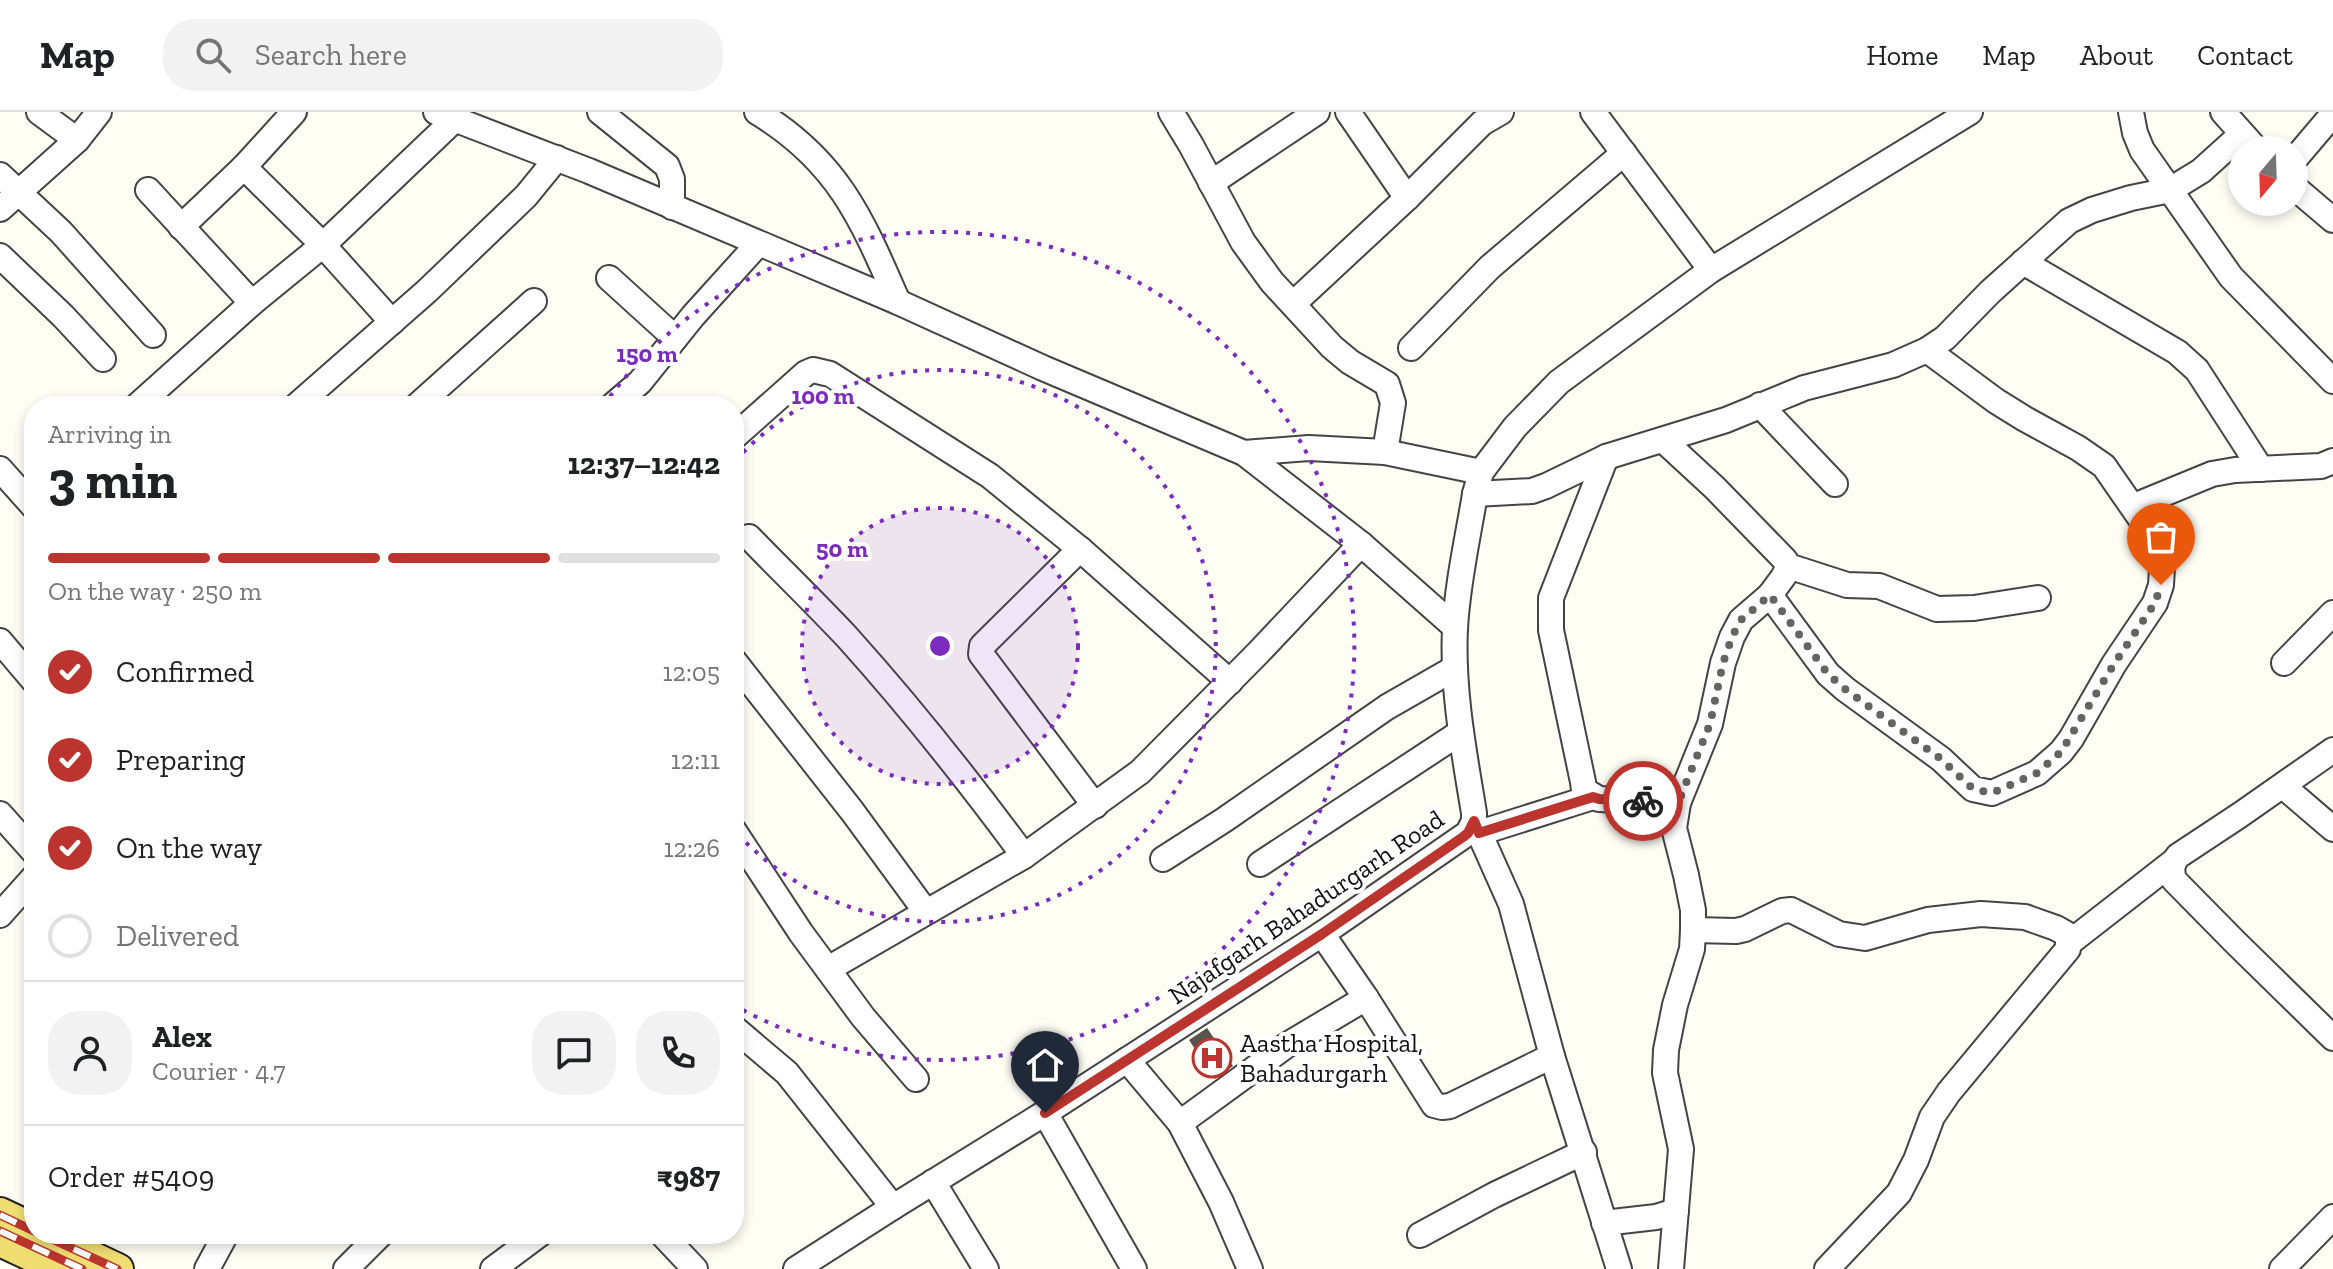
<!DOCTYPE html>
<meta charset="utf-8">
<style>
:root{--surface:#fff;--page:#f2f2f2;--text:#202124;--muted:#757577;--line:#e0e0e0;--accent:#bb352e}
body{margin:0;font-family:"Zilla Slab",serif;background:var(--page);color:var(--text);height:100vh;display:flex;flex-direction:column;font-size:30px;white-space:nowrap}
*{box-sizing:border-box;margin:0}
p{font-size:26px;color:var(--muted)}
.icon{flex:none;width:44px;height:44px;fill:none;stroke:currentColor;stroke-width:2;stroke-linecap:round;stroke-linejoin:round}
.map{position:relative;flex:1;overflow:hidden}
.drawer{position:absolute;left:24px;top:284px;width:720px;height:848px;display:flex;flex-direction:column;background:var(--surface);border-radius:32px;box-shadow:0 4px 12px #0003}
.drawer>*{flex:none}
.needle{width:52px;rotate:199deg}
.controls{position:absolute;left:2228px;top:24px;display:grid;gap:16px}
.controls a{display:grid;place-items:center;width:80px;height:80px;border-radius:50%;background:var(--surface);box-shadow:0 4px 12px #0003;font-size:40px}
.pin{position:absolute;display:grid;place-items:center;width:68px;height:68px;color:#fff;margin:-82px -34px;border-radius:50% 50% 50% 0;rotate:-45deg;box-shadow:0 0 8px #0007}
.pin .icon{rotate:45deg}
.courier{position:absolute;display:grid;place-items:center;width:80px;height:80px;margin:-40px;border:6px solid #bb352e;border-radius:50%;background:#fff;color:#222;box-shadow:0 2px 10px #0007}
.head em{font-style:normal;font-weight:800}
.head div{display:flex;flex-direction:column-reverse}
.head{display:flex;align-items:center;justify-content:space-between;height:136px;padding:0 24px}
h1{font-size:52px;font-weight:800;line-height:60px}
.bar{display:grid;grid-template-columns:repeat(4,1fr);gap:12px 8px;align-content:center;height:96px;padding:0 24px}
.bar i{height:10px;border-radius:6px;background:var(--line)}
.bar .on{background:var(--accent)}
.bar p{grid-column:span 4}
.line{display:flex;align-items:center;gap:20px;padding:0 24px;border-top:2px solid var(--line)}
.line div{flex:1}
.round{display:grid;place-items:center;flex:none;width:84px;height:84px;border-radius:32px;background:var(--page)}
ol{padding:0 24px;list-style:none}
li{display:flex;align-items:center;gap:24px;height:88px}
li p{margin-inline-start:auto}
li .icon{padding:8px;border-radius:50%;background:var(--accent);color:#fff;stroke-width:4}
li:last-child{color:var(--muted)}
li i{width:44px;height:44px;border:4px solid var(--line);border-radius:50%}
header{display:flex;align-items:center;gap:48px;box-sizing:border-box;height:112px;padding:0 40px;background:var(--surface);border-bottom:2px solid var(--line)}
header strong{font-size:38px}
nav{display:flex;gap:44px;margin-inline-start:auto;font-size:28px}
.search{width:560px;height:72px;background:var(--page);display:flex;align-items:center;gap:20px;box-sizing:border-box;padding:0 28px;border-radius:32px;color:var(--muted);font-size:30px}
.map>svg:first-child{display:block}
.building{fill:#59534e}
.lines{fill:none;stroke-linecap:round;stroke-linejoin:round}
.minor-casing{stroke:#444;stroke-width:28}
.major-casing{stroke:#222;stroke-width:34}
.minor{stroke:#fff;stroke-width:24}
.major{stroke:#f1de72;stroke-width:30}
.rail-casing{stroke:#bb352e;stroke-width:9}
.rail{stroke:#fff;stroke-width:6;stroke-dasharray:18;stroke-linecap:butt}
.done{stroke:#646461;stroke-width:8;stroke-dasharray:0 14.4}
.route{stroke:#bb352e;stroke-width:10}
.ring{fill:none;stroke:#7b2cbf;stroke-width:4;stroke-dasharray:4 8}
.labels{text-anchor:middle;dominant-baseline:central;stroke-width:8;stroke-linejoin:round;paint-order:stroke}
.street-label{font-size:26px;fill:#111;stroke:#fff}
.poi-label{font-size:26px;fill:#111;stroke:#fff;text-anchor:start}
.centre{fill:#7b2cbf;stroke:#fff;stroke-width:4}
.ring-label{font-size:24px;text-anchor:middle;font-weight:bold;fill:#7b2cbf;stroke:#fff;stroke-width:8;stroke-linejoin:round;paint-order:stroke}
</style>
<header>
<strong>Map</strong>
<div class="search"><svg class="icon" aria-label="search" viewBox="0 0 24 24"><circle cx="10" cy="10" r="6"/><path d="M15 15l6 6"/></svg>Search here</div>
<nav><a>Home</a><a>Map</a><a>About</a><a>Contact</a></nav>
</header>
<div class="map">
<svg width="2333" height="1157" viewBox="0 0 2333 1157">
<rect width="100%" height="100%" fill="#fefef5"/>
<path class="building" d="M1207,916L1233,954L1215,967L1189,928Z"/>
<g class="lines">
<g class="minor-casing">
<g id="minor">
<path d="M39,0L77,28"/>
<path d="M436,0L589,59L898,190L1043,256L1244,341L1361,432L1455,515"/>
<path d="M600,0L667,54L672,67V95"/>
<path d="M757,0C838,49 862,107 898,190"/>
<path d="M1171,0L1191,33L1243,130L1272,170L1332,235L1350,250L1387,272L1393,291L1385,340"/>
<path d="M1348,0L1407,86"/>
<path d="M1593,0L1711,158"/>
<path d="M2131,0L2135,21L2142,38L2231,165L2333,269"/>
<path d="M2223,0L2257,38"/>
<path d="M2294,48L2333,2"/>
<path d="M244,55L323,133L392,210"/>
<path d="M0,63L61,120L153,223"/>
<path d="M1211,71L1317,0"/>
<path d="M2294,75L2333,108"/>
<path d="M148,78L252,191"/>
<path d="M0,97L77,28L99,0"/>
<path d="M181,115L244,55L294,0"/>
<path d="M0,144L63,204L103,247"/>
<path d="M2023,150L2177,240L2197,258L2261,357"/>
<path d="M609,166L675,226"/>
<path d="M1293,192L1407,86L1482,11L1501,0"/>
<path d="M1411,236L1490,155L1624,41"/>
<path d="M1760,293L1835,372"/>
<path d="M137,294L252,191L323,133L455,7"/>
<path d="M296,294L427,179L526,84L557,46"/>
<path d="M417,294L534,189"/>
<path d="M612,294L640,270L693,204L758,132"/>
<path d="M734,325L806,261L813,258L830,262L990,364L1080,437L1230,570"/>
<path d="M1663,328L1715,376L1785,448L1788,454L1784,464L1770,483L1741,508L1732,525L1723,551L1710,612L1678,691L1674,716L1686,763L1693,798V818L1692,837L1675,893L1666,938L1665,961L1681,1037L1671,1157"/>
<path d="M1244,341L1309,336L1385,340L1481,360"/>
<path d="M1606,345L1551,486V518L1583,670L1584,678L1599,687L1678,691"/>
<path d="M0,357L34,395"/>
<path d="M1475,382L1532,379L1546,374L1606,345L1726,308L1804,276L1893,253L1927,238L1945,226L1990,180L2069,109L2092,98L2131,86L2170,78L2201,59L2242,22"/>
<path d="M2134,394L2212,362L2235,358L2321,354L2333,349"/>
<path d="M749,425C781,458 815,491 847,525C910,595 968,668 1024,744"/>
<path d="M1080,437L982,534L981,542L1095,694"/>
<path d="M1788,454L1847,473L1879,474L1937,497L1974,496L2038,486"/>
<path d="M1770,483L1828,562L1845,577L1941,647L1973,677L1992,681L2037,661L2061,640L2071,627L2114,552L2155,491L2161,473L2162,456L2147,416L2104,354L2078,336L2025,307L1996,289L1927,238"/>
<path d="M0,529L34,569"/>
<path d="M734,549L852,699L926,800"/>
<path d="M2284,551L2333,501"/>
<path d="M2333,638L2240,703L2178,744C2172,752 2171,757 2174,768L2235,830L2333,926"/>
<path d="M2283,674L2333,717"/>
<path d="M0,702L34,740"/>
<path d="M1474,709L1511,792L1552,944L1619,1157"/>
<path d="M734,719L801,821L863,905L916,967"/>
<path d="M1479,721L1593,685"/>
<path d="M1163,747L1224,708L1387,595L1455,556"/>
<path d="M1260,752L1461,620"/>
<path d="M0,803L34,765"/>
<path d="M1693,818L1736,819L1745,817L1782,799L1791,798L1839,822L1865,826L1928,808L1981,802L2025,805L2056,816L2065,821L2068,826V837L1949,980L1932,1005L1916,1048L1899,1081L1827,1157"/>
<path d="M1322,822L1366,886L1434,993L1442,995L1450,994L1552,944"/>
<path d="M2069,831L2173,750"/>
<path d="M828,857L1024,744L1140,660L1258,541L1361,432"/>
<path d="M734,916L787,961L893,1095"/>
<path d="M1127,948L1180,1011L1221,1090L1250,1157"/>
<path d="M1045,1001L1134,1157"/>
<path d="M1180,1011L1287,933L1366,886"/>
<path d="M933,1070L986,1157"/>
<path d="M1604,1111L1656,1105L1676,1099"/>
<path d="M662,1122L695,1157"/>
<path d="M1420,1123L1494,1083L1584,1040"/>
<path d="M207,1157L226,1122"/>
<path d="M346,1157L381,1122"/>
<path d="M493,1157L540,1122"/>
<path d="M796,1157L893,1095L1045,1001L1322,822L1468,721L1474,709V701C1464,640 1452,578 1455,517C1457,473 1468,425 1475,382L1481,360L1515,315L1559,270L1711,158L1970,0"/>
<path d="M2282,1157L2333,1105"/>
</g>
</g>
<g class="major-casing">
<g id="major">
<path d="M0,1101L34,1117"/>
<path d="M44,1122L118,1157"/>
<path d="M0,1129L60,1157"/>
</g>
</g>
<use href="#minor" class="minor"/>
<use href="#major" class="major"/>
<g class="rail-casing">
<g id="rail">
<path d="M0,1103L34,1119"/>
<path d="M0,1119L82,1157"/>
<path d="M41,1122L117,1157"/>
</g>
</g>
<use href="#rail" class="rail"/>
</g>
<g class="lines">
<path class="done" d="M1643,689L1678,691L1710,612L1723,551L1732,525L1741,508L1770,483L1828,562L1845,577L1941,647L1973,677L1992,681L2037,661L2061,640L2114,552L2155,491L2161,473"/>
<path class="route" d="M1045,1001L1322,822L1463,725L1468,721L1474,709L1479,721L1593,685L1599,687L1643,689"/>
</g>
<circle cx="940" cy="534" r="138" fill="#7b2cbf" fill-opacity=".12"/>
<g class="ring">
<circle cx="940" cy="534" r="138"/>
<path d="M735 349A276 276 0 1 1 735 719"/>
<path d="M603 294A414 414 0 1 1 736 894"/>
</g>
<defs>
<g id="hospital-ring" transform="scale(2)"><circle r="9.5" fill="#fff" stroke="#bb352e" stroke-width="1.5"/><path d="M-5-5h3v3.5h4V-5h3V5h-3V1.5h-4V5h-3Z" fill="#bb352e"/></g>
</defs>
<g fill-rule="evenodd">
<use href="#hospital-ring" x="1212" y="946"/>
</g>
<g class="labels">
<g class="street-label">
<text transform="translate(1306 795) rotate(-34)">Najafgarh Bahadurgarh Road</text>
</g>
<g class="poi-label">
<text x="1240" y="931">Aastha Hospital,<tspan x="1240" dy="30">Bahadurgarh</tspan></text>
</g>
</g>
<circle cx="940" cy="534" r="12" class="centre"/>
<g class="ring-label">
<text x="647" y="250">150 m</text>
<text x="823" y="292">100 m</text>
<text x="842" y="445">50 m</text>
</g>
</svg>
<div class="controls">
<a><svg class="needle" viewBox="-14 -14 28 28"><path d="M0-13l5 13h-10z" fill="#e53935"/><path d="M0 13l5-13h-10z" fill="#757577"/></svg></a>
</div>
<div class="pin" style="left:2161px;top:473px;background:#ea580c"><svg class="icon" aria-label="bag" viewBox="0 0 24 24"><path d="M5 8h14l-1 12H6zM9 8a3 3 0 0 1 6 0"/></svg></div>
<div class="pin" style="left:1045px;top:1001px;background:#1f2937"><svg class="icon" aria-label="home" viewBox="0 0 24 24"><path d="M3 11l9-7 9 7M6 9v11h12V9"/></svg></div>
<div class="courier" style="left:1643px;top:689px"><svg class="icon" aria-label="bike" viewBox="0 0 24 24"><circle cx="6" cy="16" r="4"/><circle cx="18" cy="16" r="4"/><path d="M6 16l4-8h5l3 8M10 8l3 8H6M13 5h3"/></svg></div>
<section class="drawer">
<div class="head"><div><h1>3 min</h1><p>Arriving in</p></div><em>12:37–12:42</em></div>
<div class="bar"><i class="on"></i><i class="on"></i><i class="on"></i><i></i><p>On the way · 250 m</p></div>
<ol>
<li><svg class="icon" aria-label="check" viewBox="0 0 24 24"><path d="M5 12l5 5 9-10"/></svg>Confirmed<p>12:05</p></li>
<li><svg class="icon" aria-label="check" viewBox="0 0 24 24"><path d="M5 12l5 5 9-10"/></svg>Preparing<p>12:11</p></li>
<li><svg class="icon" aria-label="check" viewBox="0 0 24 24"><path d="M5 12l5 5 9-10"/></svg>On the way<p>12:26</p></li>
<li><i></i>Delivered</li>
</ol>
<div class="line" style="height:144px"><a class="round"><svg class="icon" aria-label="person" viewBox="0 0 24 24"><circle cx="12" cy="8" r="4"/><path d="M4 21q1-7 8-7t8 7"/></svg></a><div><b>Alex</b><p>Courier · 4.7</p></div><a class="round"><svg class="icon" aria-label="chat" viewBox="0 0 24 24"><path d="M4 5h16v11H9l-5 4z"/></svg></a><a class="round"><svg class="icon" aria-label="phone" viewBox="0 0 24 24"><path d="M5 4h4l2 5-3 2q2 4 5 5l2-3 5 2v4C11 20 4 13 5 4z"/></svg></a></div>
<div class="line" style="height:104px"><div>Order #5409</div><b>₹987</b></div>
</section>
</div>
